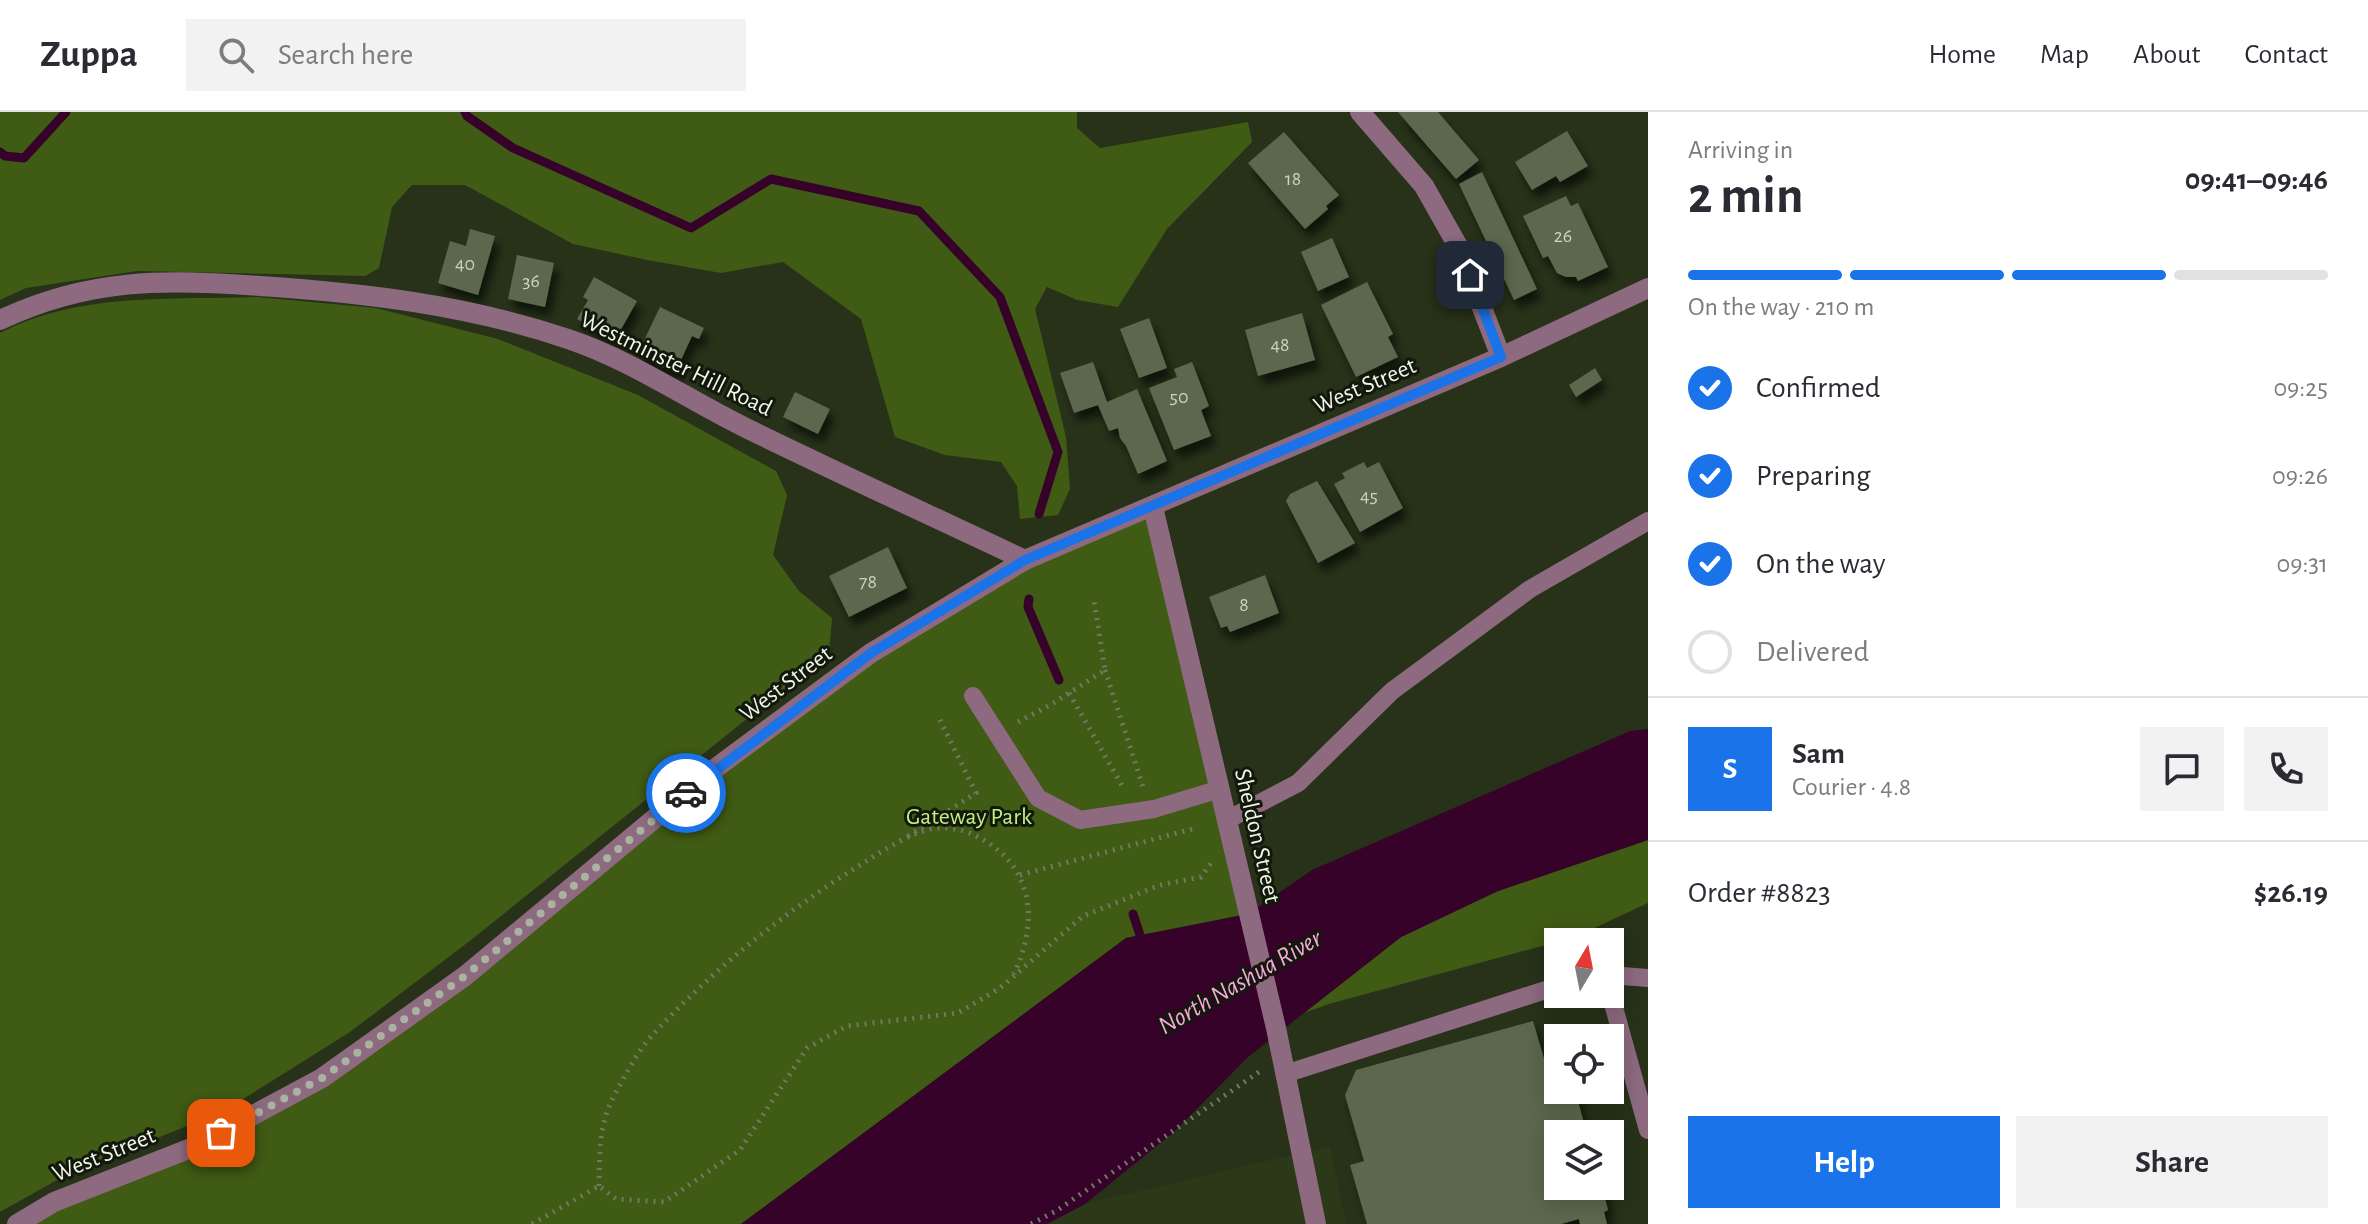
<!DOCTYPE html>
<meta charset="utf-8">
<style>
:root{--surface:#fff;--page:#f2f2f3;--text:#2b2b33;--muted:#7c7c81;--line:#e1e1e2;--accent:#1a73e8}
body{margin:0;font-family:"Alegreya Sans",sans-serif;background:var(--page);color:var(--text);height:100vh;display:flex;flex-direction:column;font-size:30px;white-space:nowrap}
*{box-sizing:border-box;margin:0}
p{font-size:26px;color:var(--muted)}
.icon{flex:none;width:44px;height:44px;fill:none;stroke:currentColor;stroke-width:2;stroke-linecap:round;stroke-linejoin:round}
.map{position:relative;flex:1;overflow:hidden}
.sheet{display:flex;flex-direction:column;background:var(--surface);width:720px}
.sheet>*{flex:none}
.needle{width:52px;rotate:10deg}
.controls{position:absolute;left:1544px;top:816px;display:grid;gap:16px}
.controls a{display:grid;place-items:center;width:80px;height:80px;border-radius:0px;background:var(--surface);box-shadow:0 4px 20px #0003;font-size:40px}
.pin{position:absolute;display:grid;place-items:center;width:68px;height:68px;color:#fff;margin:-34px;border-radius:16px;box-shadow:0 4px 12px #0006}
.courier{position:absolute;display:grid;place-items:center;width:80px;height:80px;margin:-40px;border:6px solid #1a73e8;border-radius:50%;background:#fff;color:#222;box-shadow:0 2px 10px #0007}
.head em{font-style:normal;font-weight:600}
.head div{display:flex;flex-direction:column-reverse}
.head{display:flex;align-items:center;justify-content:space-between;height:136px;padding:0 40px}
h1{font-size:52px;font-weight:600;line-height:60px}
.bar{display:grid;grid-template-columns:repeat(4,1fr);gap:12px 8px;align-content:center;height:96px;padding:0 40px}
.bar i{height:10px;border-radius:6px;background:var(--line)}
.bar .on{background:var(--accent)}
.bar p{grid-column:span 4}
.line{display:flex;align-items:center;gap:20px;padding:0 40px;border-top:2px solid var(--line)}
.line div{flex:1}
.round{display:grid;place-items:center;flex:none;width:84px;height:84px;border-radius:0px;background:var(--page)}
ol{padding:0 40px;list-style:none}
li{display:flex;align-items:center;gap:24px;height:88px}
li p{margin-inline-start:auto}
li .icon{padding:8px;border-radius:50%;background:var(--accent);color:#fff;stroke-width:4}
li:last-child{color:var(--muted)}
li i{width:44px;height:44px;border:4px solid var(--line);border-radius:50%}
.button{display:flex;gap:16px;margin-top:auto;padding:16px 40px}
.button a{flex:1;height:92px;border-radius:0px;background:var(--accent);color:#fff;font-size:32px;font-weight:600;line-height:92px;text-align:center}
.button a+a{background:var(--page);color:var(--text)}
header{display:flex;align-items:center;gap:48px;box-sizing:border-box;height:112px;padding:0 40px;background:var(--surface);border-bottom:2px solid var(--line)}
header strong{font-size:38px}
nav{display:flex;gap:44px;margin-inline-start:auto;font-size:28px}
.search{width:560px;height:72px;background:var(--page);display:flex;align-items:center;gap:20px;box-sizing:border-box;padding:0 28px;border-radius:0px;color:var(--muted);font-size:30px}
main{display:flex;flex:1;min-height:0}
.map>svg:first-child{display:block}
.built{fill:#2b3919}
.green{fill:#405b14}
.water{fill:#360229}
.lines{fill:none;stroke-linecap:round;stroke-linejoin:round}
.stream{stroke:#360229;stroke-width:9}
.building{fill:#5b684d;filter:url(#shadow)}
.path{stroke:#707964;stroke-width:5;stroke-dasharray:2 6;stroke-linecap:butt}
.lane{stroke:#8d6a80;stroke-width:18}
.street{stroke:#8d6a80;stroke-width:20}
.done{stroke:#aab2a0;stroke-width:8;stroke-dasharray:0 14.4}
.route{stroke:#1a73e8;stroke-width:10}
.labels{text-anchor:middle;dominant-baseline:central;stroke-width:6;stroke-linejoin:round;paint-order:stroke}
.number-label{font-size:20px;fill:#cbd3c1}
.street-label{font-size:24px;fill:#f0f7e8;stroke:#13180d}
.park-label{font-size:24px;fill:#c0f081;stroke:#13180d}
.water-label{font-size:26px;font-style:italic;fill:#f9a6dc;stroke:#13180d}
</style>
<header>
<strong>Zuppa</strong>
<div class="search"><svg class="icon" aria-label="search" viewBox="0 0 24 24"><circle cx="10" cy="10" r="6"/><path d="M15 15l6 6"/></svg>Search here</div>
<nav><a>Home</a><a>Map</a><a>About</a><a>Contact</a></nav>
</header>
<main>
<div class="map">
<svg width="1648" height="1112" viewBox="0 0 1648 1112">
<defs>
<filter id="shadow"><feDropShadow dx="5" dy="9" stdDeviation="4" flood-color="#0009"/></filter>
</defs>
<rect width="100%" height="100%" fill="#273219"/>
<path class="built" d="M1330,1034L1346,1112H1047L1085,1092Z"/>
<g class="green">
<path d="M0,0H1077V16L1100,36L1248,10L1252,30L1167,117L1118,195L1077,188L1047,175L1035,197L1066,325L1070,377L1058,403L1020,407L1017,374L1001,350L945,343L895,325L861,207L783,150L721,161L647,148L573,132L465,73H412L392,95L379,156L365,164L137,159L26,176L0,188Z"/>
<path d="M257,185L376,196L498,227L638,283L776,359L787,383L773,443L799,479L832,506L829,541L471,828L350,920L224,999L66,1063L0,1100V221C79,180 171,188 257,185Z"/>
<path d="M1153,395L1248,802L1126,826L741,1112H17L322,966L713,658L1025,448Z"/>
<path d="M1648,728V791L1575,825L1329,892L1304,901L1401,825L1498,779Z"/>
</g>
<path class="water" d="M1648,617V728L1498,779L1401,825L1248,945L1174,1020L1085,1092L1047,1112H741L1126,826L1248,802L1312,758L1630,619Z"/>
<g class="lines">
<g class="stream">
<path d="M465,0L467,4L513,36L691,116L771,67L919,99L1000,185L1058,340L1039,402"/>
<path d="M0,40L5,44L24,46L66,0"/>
<path d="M1029,487L1028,495L1059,568"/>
<path d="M1133,802L1140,823"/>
</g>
</g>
<g class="building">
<path d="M1398,0H1438L1479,48L1456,67Z"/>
<path d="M1567,19L1588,54L1560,70L1556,64L1532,78L1515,50Z"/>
<path d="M1284,20L1339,83L1326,94L1328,97L1305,117L1248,51Z"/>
<path d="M1482,60L1537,177L1514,188L1459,72Z"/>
<path d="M1566,84L1571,94L1578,91L1608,155L1578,169L1576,165H1566L1557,161L1548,144L1543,146L1523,104Z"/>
<path d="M470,117L495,124L478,183L438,171L450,129L466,134Z"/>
<path d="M1332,126L1349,165L1318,179L1301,140Z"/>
<path d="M517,143L554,151L545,195L508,187Z"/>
<path d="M594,165L637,189L615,228L577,207L588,188L583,185Z"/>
<path d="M1367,170L1393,222L1388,225L1398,245L1356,265L1321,193Z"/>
<path d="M660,195L704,216L699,227L692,224L675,261L637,243Z"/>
<path d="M1302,201L1315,248L1258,264L1245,218Z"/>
<path d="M1149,206L1167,256L1139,266L1120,217Z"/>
<path d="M1093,250L1107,290L1137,277L1167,349L1138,362L1126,334L1120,326L1118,316L1109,319L1098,293L1074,301L1060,261Z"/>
<path d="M1192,250L1209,294L1201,298L1211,324L1174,338L1149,276L1177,265L1174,257Z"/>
<path d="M1595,256L1602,268L1576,285L1569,273Z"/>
<path d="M795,280L830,297L818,322L783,305Z"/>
<path d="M1364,350L1367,356L1379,350L1403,396L1360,420L1334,372L1345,366L1342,361Z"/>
<path d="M1317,369L1355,431L1318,451L1286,389L1290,382Z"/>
<path d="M888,435L907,476L849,505L829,464Z"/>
<path d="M1265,463L1279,501L1230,520L1227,514L1221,516L1209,485Z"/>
<path d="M1533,909L1547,957L1558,954V978H1568V980L1575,978L1587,1022H1558V1074H1602L1608,1098L1604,1100L1607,1112H1580L1579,1107L1561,1112H1367L1350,1053L1364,1049L1345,983L1356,958Z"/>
</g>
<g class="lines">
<g class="path">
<path d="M1105,558L1143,675"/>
<path d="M1069,581L1124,677"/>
<path d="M1018,610L1052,592L1105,558L1094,489"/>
<path d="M908,724L976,681L938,604"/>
<path d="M1020,763L1196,716"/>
<path d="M599,1074C600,1038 598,1013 616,980C627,960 640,935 656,919C719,852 790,796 868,748C886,737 918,716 939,716C958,715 975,722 990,732C1036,764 1036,815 1014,862"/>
<path d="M532,1112L599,1074L616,1087L664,1090L740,1038L807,936L847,914L958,901L1000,876L1083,804L1160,773L1201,765L1211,751"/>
<path d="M1031,1112L1056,1099L1259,960"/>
</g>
<g class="lane">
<path d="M973,584L1038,686L1080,708L1154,697L1220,677"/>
<path d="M1227,708L1298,671L1392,579L1530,477L1648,409"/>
<path d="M1610,863L1648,866"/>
<path d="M1610,881L1648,1018"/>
<path d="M1285,962L1558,874"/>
</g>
<g class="street">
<path d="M1360,0L1424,74L1459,136L1501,245"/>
<path d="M0,208C89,166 164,167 260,174C365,181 468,193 568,227C631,248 687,287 746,316C838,361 932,404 1025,448"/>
<path d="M1153,395L1276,916L1316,1112"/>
<path d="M17,1112L54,1090L196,1034L322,966L465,864L713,658L871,541L1025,448L1501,245L1648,176"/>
</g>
</g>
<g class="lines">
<path class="done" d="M221,1021L322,966L465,864L686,681"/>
<path class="route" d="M686,681L871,541L1025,448L1501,245L1470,163"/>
</g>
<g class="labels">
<g class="number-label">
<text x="1293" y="67">18</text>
<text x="1563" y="124">26</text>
<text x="465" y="152">40</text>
<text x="531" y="169">36</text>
<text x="1280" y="233">48</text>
<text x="1179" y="285">50</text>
<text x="1369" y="384">45</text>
<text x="868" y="470">78</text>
<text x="1244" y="493">8</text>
</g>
<g class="street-label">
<text transform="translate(676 252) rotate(26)">Westminster Hill Road</text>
<text transform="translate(1365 274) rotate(-23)">West Street</text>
<text transform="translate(786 572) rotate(-37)">West Street</text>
<text transform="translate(1257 724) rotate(77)">Sheldon Street</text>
<text transform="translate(104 1043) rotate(-22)">West Street</text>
</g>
<g class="park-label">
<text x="969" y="705">Gateway Park</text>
</g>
<g class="water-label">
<text transform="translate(1240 870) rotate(-30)">North Nashua River</text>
</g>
</g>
</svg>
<div class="controls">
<a><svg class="needle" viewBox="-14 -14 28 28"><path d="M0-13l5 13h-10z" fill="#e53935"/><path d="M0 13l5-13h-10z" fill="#7c7c81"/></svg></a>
<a><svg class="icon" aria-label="locate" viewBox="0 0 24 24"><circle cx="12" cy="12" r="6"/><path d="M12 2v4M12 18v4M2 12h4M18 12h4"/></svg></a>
<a><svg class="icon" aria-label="layers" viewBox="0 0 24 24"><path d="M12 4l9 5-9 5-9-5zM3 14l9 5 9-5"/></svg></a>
</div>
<div class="pin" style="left:221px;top:1021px;background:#ea580c"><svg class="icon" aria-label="bag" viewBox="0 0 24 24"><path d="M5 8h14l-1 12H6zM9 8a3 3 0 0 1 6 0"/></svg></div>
<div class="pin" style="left:1470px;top:163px;background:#1f2937"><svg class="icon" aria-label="home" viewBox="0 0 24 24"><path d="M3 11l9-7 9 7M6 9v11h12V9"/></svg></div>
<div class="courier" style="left:686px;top:681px"><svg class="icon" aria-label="car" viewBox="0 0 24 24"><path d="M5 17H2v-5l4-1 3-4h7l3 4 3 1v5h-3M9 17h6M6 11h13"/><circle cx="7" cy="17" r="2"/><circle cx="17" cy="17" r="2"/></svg></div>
</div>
<section class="sheet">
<div class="head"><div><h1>2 min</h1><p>Arriving in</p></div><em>09:41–09:46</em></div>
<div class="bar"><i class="on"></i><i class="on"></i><i class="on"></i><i></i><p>On the way · 210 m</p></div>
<ol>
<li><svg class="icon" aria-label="check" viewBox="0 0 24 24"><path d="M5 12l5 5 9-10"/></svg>Confirmed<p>09:25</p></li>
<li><svg class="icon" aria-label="check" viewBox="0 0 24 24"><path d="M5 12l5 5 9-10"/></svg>Preparing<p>09:26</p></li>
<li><svg class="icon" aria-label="check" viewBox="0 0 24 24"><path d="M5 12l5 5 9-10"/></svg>On the way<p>09:31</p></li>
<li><i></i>Delivered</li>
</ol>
<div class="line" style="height:144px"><b class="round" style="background:var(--accent);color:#fff">S</b><div><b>Sam</b><p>Courier · 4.8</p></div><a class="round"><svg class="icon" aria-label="chat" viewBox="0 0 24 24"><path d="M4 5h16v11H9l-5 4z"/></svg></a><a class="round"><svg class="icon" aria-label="phone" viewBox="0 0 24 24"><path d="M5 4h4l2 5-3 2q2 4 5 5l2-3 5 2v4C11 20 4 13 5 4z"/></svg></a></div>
<div class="line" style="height:104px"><div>Order #8823</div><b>$26.19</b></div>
<div class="button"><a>Help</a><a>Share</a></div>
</section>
</main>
